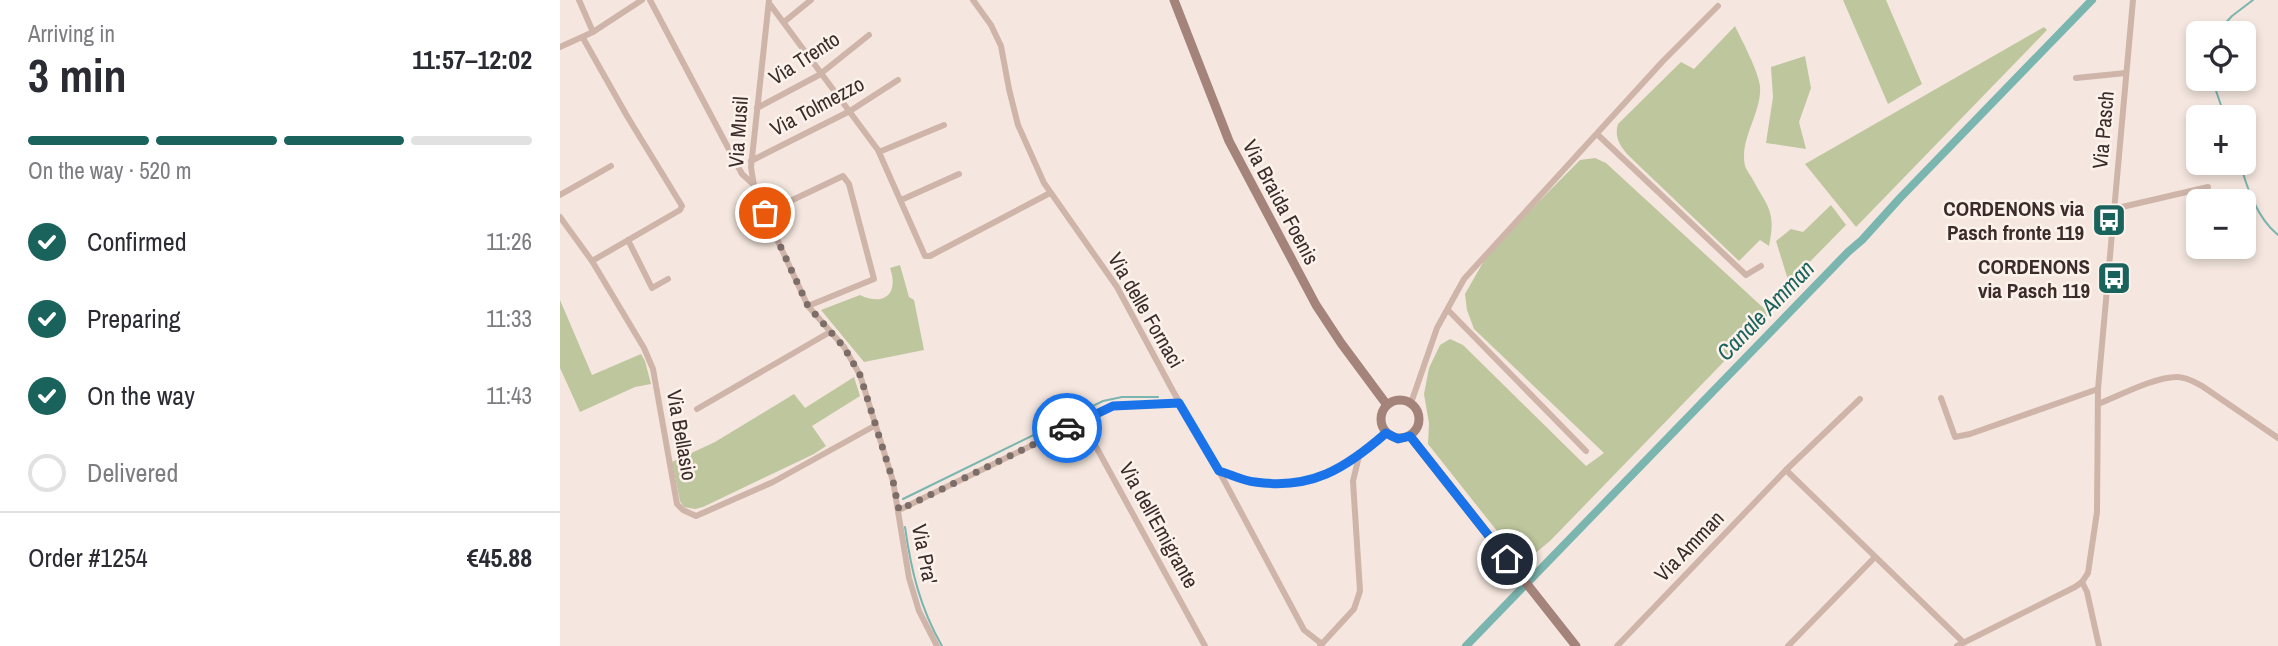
<!DOCTYPE html>
<meta charset="utf-8">
<style>
:root{--surface:#fff;--page:#f7f7f7;--text:#2b2b33;--muted:#7c7c81;--line:#e1e1e2;--accent:#1a625c}
body{margin:0;font-family:"Archivo Narrow",sans-serif;background:var(--page);color:var(--text);height:100vh;display:flex;flex-direction:column;font-size:26px;white-space:nowrap}
*{box-sizing:border-box;margin:0}
p{font-size:23px;color:var(--muted)}
.icon{flex:none;width:38px;height:38px;fill:none;stroke:currentColor;stroke-width:2;stroke-linecap:round;stroke-linejoin:round}
.map{position:relative;flex:1;overflow:hidden}
.drawer{display:flex;flex-direction:column;background:var(--surface);width:560px}
.drawer>*{flex:none}
.controls{position:absolute;left:1626px;top:21px;display:grid;gap:14px}
.controls a{display:grid;place-items:center;width:70px;height:70px;border-radius:10px;background:var(--surface);box-shadow:0 4px 10px #0003;font-size:35px}
.pin{position:absolute;display:grid;place-items:center;width:60px;height:60px;color:#fff;margin:-30px;border:4px solid #fff;border-radius:50%;box-shadow:0 2px 7px #0007}
.courier{position:absolute;display:grid;place-items:center;width:70px;height:70px;margin:-35px;border:5px solid #1a73e8;border-radius:50%;background:#fff;color:#222;box-shadow:0 2px 9px #0007}
.headline em{font-style:normal;font-weight:700}
.headline div{display:flex;flex-direction:column-reverse}
.headline{display:flex;align-items:center;justify-content:space-between;height:119px;padding:0 28px}
h1{font-size:46px;font-weight:700;line-height:52px}
.bar{display:grid;grid-template-columns:repeat(4,1fr);gap:10px 7px;align-content:center;height:84px;padding:0 28px}
.bar i{height:9px;border-radius:5px;background:var(--line)}
.bar .selected{background:var(--accent)}
.bar p{grid-column:span 4}
.line{display:flex;align-items:center;gap:18px;padding:0 28px;border-top:2px solid var(--line)}
.line div{flex:1}
ol{padding:0 28px;list-style:none}
li{display:flex;align-items:center;gap:21px;height:77px}
li p{margin-inline-start:auto}
li .icon{padding:7px;border-radius:50%;background:var(--accent);color:#fff;stroke-width:4}
li:last-child{color:var(--muted)}
li i{width:38px;height:38px;border:4px solid var(--line);border-radius:50%}
main{display:flex;flex:1;min-height:0}
.map>svg:first-child{display:block}
.green{fill:#bec69d}
.lines{fill:none;stroke-linecap:round;stroke-linejoin:round}
.stream{stroke:#7bb5af;stroke-width:2}
.canal{stroke:#7bb5af;stroke-width:8}
.street{stroke:#cfb5a9;stroke-width:6}
.secondary{stroke:#a3837a;stroke-width:9}
.done{stroke:#7d6d69;stroke-width:7;stroke-dasharray:0 12.6}
.route{stroke:#1a73e8;stroke-width:9}
.labels{text-anchor:middle;dominant-baseline:central;stroke-width:5;stroke-linejoin:round;paint-order:stroke}
.street-label{font-size:21px;fill:#3c2c29;stroke:#fcf2ec}
.poi-label{font-size:21px;font-weight:bold;fill:#3c2c29;stroke:#fcf2ec;text-anchor:end}
.water-label{font-size:23px;font-style:italic;fill:#1a625c;stroke:#fcf2ec}
</style>
<main>
<section class="drawer">
<div class="headline"><div><h1>3 min</h1><p>Arriving in</p></div><em>11:57–12:02</em></div>
<div class="bar"><i class="selected"></i><i class="selected"></i><i class="selected"></i><i></i><p>On the way · 520 m</p></div>
<ol>
<li><svg class="icon" aria-label="check" viewBox="0 0 24 24"><path d="M5 12l5 5 9-10"/></svg>Confirmed<p>11:26</p></li>
<li><svg class="icon" aria-label="check" viewBox="0 0 24 24"><path d="M5 12l5 5 9-10"/></svg>Preparing<p>11:33</p></li>
<li><svg class="icon" aria-label="check" viewBox="0 0 24 24"><path d="M5 12l5 5 9-10"/></svg>On the way<p>11:43</p></li>
<li><i></i>Delivered</li>
</ol>
<div class="line" style="height:91px"><div>Order #1254</div><b>€45.88</b></div>
</section>
<div class="map">
<svg width="1718" height="646" viewBox="0 0 1718 646">
<rect width="100%" height="100%" fill="#f5e7df"/>
<g class="green">
<path d="M1283,0H1326L1362,84L1328,104Z"/>
<path d="M1175,26C1182,41 1198,70 1200,86C1202,113 1179,139 1185,166C1187,171 1191,176 1193,180C1209,209 1216,212 1209,246L1200,240L1179,261L1069,156C1060,146 1054,137 1058,124L1121,62L1134,69Z"/>
<path d="M1484,27L1487,30L1296,227L1245,164Z"/>
<path d="M1245,56L1251,88L1239,122L1246,149L1206,143L1213,97L1211,67Z"/>
<path d="M1035,158L1046,163L1210,314L990,541L967,560H960L868,444L869,423L864,394L869,368L880,345L890,339L903,345L1026,466L1044,453L914,329L907,310L905,294L929,252L1020,160Z"/>
<path d="M1271,205L1286,225L1229,283L1216,241L1231,229L1243,232Z"/>
<path d="M340,265L349,297L354,300L364,350L304,362L261,310L300,295C325,307 339,293 330,268Z"/>
<path d="M0,300L32,375L81,354L85,361L91,384L75,387L20,412L0,368Z"/>
<path d="M294,377L300,396L252,426L266,446L254,454L143,507L135,509L124,507L120,501L112,462L155,442L234,394L245,408Z"/>
</g>
<g class="lines">
<g class="stream">
<path d="M1656,33L1672,16L1693,0"/>
<path d="M1652,79L1665,117"/>
<path d="M1680,163C1687,188 1697,218 1718,235"/>
<path d="M343,499L543,401L562,397H598"/>
<path d="M345,527C351,570 360,608 382,646"/>
</g>
<path class="canal" d="M906,646L1288,252L1302,240L1340,198L1532,0"/>
<g class="street">
<path d="M19,0L33,32"/>
<path d="M90,0L182,174L193,184"/>
<path d="M209,0L191,167L195,192L248,306L284,347L300,375L333,481L349,578L359,611L377,646"/>
<path d="M413,0L431,25L441,46L449,89L458,125L484,183L557,287L613,391L659,471C670,474 683,480 695,482C752,490 785,469 826,433"/>
<path d="M209,3L318,150L365,256H370L490,193"/>
<path d="M224,22L251,0"/>
<path d="M23,38L67,116L122,206L120,210L32,261"/>
<path d="M0,47L33,32L82,0"/>
<path d="M1516,78L1566,73"/>
<path d="M197,108L259,75L309,35"/>
<path d="M1037,134L1186,275L1201,266"/>
<path d="M319,152L384,125"/>
<path d="M191,161L290,111L338,80"/>
<path d="M0,195L51,166"/>
<path d="M341,200L399,174"/>
<path d="M1553,208L1562,207L1648,187"/>
<path d="M205,213L283,176L289,184L314,279L248,306"/>
<path d="M0,217L32,261L84,348L93,369L117,504L123,510L136,516L213,482L316,425"/>
<path d="M68,240L92,288L108,279"/>
<path d="M888,310L1026,451"/>
<path d="M1381,398L1395,437L1410,434L1538,389"/>
<path d="M851,403L877,328L904,279L1103,61L1158,6"/>
<path d="M1538,404C1559,396 1594,377 1617,377C1627,377 1634,382 1642,386L1718,438"/>
<path d="M137,409L270,332"/>
<path d="M522,421L645,646"/>
<path d="M1226,470L1300,399"/>
<path d="M659,471L744,630L762,644"/>
<path d="M339,510L553,406L619,403"/>
<path d="M1522,582L1527,592L1539,646"/>
<path d="M760,646L794,609L800,591L793,481L799,456"/>
<path d="M1057,646L1226,470L1403,642"/>
<path d="M1228,646L1315,557"/>
<path d="M1397,646L1515,587L1522,582L1528,573L1537,512L1538,389L1573,0"/>
</g>
<g class="secondary">
<path d="M614,0L669,141L756,305L781,343L827,405"/>
<circle cx="840" cy="419" r="19"/>
<path d="M850,436L1016,646"/>
</g>
</g>
<g class="lines">
<path class="done" d="M205,213L248,306L284,347L300,375L333,481L339,510L507,428"/>
<path class="route" d="M507,428L553,406L619,403L659,471C670,474 683,481 695,482C751,490 785,469 826,433L838,439L850,436L947,559"/>
</g>
<defs>
<g id="bus-square" transform="scale(1.75)"><rect x="-9" y="-9" width="18" height="18" rx="4" fill="#1a625c" stroke="#fcf2ec"/><path d="M-5-6H5V4H4V6H2V4H-2V6H-4V4H-5ZM-3.5-4V0h7V-4ZM-3.5 1.2v1.5H-2V1.2ZM2 1.2v1.5H3.5V1.2Z" fill="#fff"/></g>
</defs>
<g fill-rule="evenodd">
<use href="#bus-square" x="1549" y="220"/>
<use href="#bus-square" x="1554" y="278"/>
</g>
<g class="labels">
<g class="street-label">
<text transform="translate(244 58) rotate(-33)">Via Trento</text>
<text transform="translate(257 106) rotate(-28)">Via Tolmezzo</text>
<text transform="translate(1543 130) rotate(-85)">Via Pasch</text>
<text transform="translate(178 132) rotate(-86)">Via Musil</text>
<text transform="translate(721 202) rotate(62)">Via Braida Foenis</text>
<text transform="translate(586 310) rotate(60)">Via delle Fornaci</text>
<text transform="translate(122 435) rotate(80)">Via Bellasio</text>
<text transform="translate(599 525) rotate(61)">Via dell'Emigrante</text>
<text transform="translate(1129 546) rotate(-46)">Via Amman</text>
<text transform="translate(365 554) rotate(79)">Via Pra'</text>
</g>
<g class="poi-label">
<text x="1524" y="208">CORDENONS via<tspan x="1524" dy="24">Pasch fronte 119</tspan></text>
<text x="1530" y="266">CORDENONS<tspan x="1530" dy="24">via Pasch 119</tspan></text>
</g>
<g class="water-label">
<text transform="translate(1205 310) rotate(-46)">Canale Amman</text>
</g>
</g>
</svg>
<div class="controls">
<a><svg class="icon" aria-label="locate" viewBox="0 0 24 24"><circle cx="12" cy="12" r="6"/><path d="M12 2v4M12 18v4M2 12h4M18 12h4"/></svg></a>
<a>+</a>
<a>−</a>
</div>
<div class="pin" style="left:205px;top:213px;background:#ea580c"><svg class="icon" aria-label="bag" viewBox="0 0 24 24"><path d="M5 8h14l-1 12H6zM9 8a3 3 0 0 1 6 0"/></svg></div>
<div class="pin" style="left:947px;top:559px;background:#1f2937"><svg class="icon" aria-label="home" viewBox="0 0 24 24"><path d="M3 11l9-7 9 7M6 9v11h12V9"/></svg></div>
<div class="courier" style="left:507px;top:428px"><svg class="icon" aria-label="car" viewBox="0 0 24 24"><path d="M5 17H2v-5l4-1 3-4h7l3 4 3 1v5h-3M9 17h6M6 11h13"/><circle cx="7" cy="17" r="2"/><circle cx="17" cy="17" r="2"/></svg></div>
</div>
</main>
